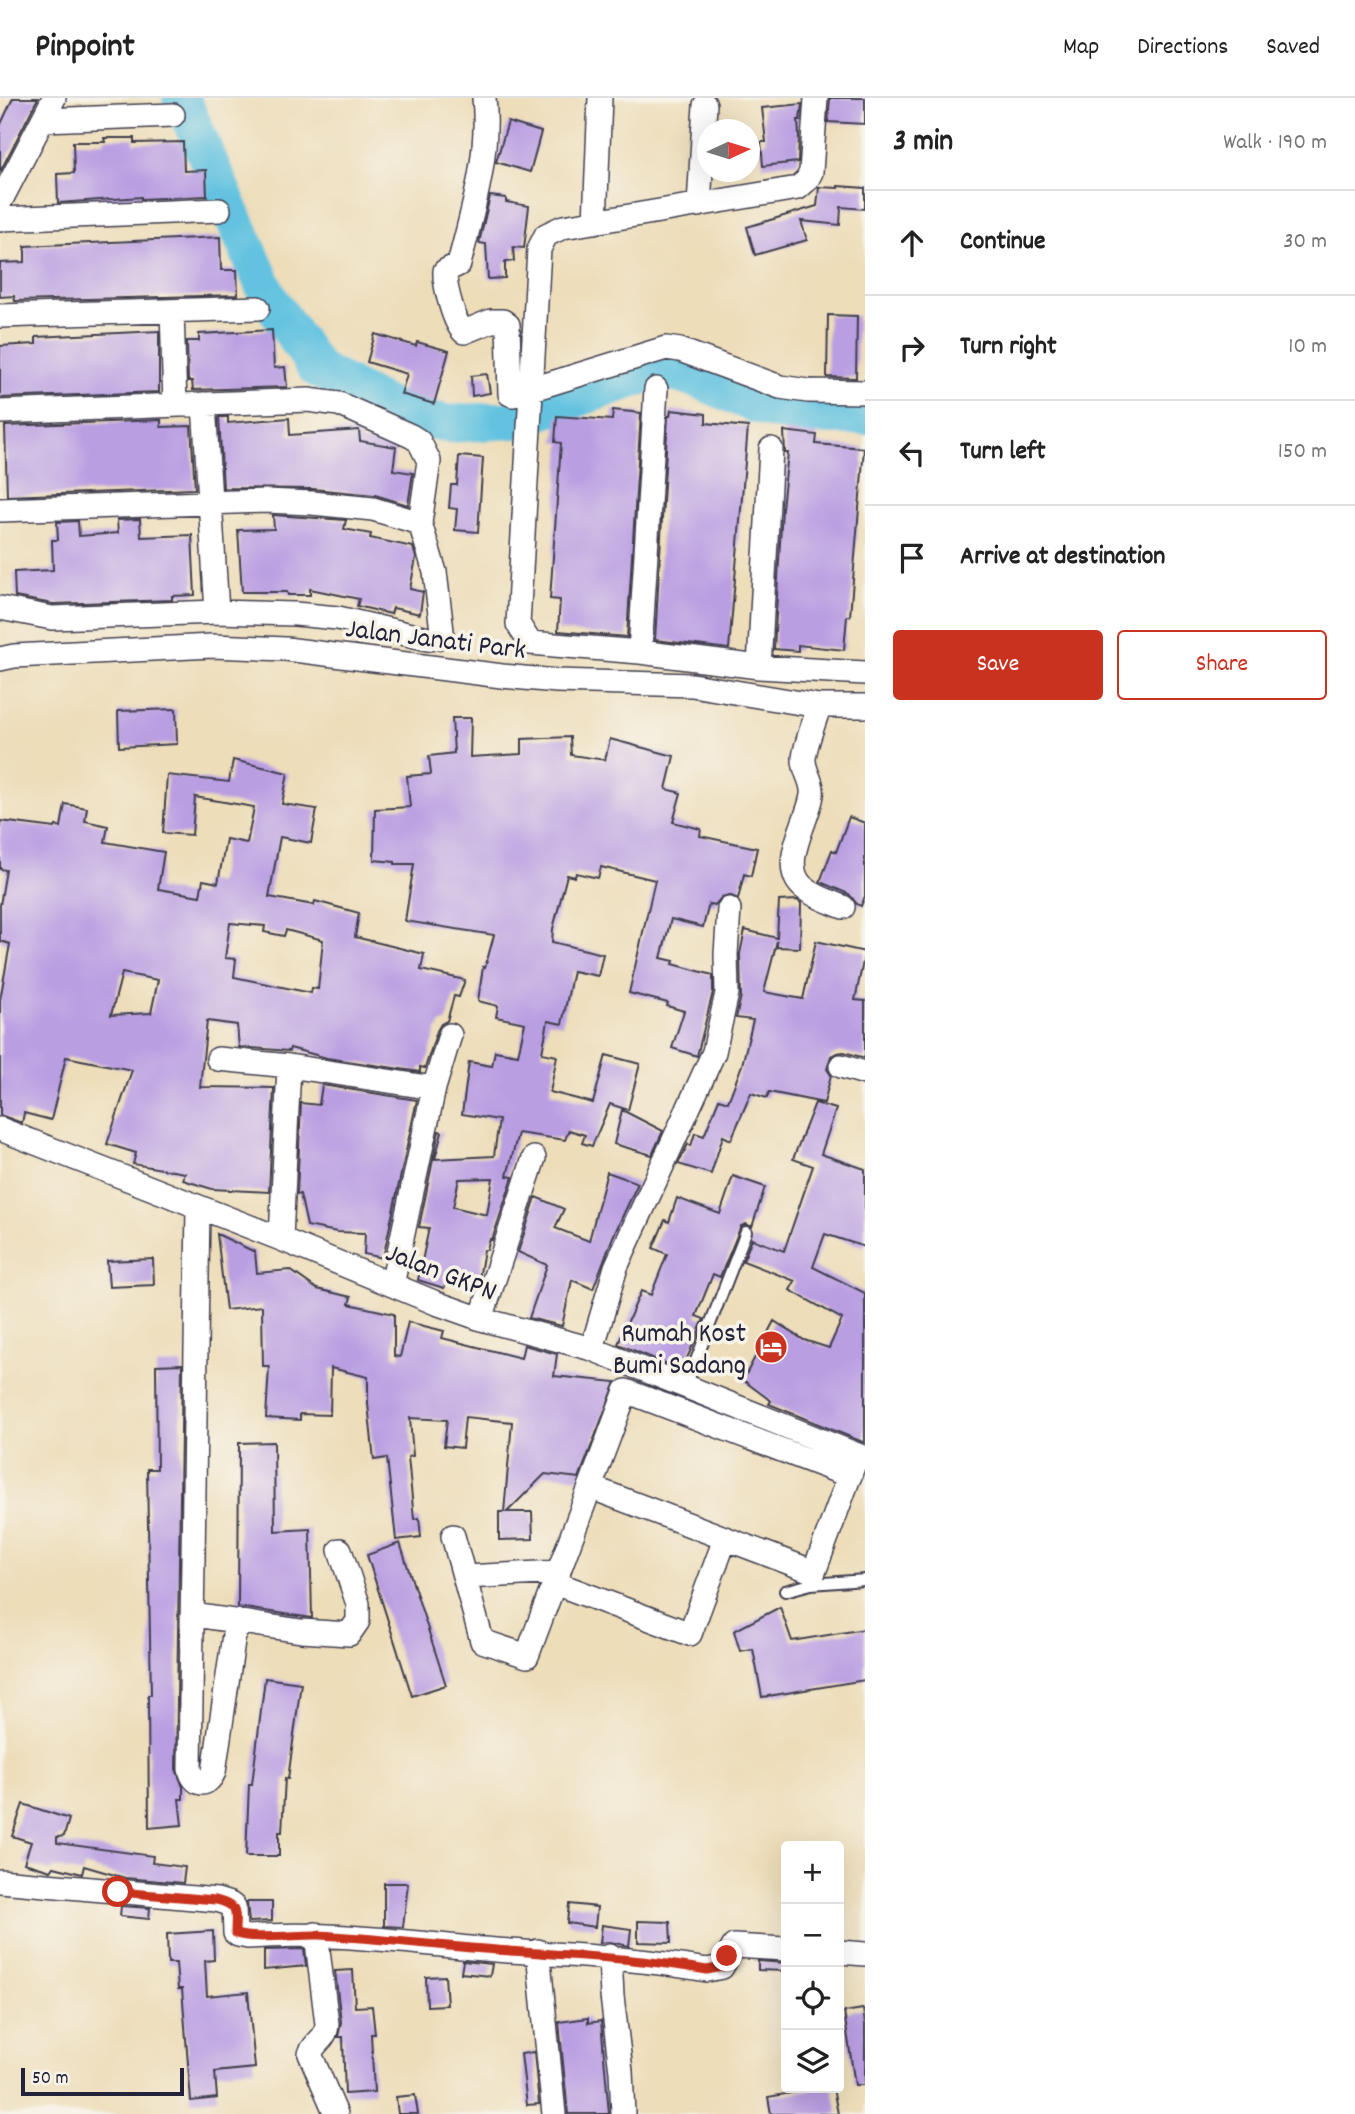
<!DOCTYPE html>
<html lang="en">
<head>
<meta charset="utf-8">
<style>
  body { margin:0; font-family:Dekko,sans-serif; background:#f6f6f6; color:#222 }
  .controls { position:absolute; right:21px; bottom:21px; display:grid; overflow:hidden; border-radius:7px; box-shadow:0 7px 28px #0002 }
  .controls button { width:63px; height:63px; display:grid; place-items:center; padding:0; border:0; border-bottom:2px solid #e0e0e0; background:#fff; color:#222; font:35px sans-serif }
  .compass { position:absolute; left:697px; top:21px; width:63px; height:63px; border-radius:50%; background:#fff; box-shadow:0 7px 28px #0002; rotate:86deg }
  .scale { position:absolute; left:21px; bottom:18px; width:163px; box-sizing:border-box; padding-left:7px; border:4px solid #22223b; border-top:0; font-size:19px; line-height:24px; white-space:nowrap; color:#22223b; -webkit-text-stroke:5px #f7f3e8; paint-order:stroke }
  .stop { position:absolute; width:21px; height:21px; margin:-16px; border:5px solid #c8321e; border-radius:50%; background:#fff }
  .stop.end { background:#c8321e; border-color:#fff; box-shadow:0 2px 7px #0008 }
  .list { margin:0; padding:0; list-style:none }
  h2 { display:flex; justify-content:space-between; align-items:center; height:91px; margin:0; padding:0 28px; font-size:30px }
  h2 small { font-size:23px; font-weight:400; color:#767676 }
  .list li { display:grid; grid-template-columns:46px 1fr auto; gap:21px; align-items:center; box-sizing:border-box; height:105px; padding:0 28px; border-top:2px solid #e0e0e0 }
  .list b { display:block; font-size:26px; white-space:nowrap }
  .list em { font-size:23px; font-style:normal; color:#767676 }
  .actions { display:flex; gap:14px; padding:21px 28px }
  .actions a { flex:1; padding:16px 0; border:2px solid #c8321e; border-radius:7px; text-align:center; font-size:24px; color:#c8321e }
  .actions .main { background:#c8321e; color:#fff }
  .icon { flex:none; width:38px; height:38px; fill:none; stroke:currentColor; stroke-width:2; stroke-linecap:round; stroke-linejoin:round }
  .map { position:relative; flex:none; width:865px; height:2016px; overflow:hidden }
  header { display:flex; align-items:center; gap:42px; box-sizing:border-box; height:98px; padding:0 35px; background:#fff; border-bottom:2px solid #e0e0e0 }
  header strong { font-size:33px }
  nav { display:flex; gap:38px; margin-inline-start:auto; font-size:24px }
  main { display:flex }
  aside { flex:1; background:#fff }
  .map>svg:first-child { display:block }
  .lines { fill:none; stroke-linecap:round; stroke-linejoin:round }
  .river { stroke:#62c2e0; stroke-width:38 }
  .building { fill:#b99ee2; fill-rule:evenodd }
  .lane-casing { stroke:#403e4e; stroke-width:14 }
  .street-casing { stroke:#403e4e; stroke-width:26 }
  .lane { stroke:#fff; stroke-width:10 }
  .street { stroke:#fff; stroke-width:23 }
  .route { stroke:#c8321e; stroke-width:9 }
  .labels { text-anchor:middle; stroke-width:7; stroke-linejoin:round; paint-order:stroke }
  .street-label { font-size:28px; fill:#22223b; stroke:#f7f3e8 }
  .poi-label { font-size:28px; fill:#22223b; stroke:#f7f3e8; text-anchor:end }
</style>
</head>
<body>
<header>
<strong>Pinpoint</strong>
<nav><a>Map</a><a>Directions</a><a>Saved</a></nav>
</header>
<main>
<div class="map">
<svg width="865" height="2016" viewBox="0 0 865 2016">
  <rect width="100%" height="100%" fill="#f7f3e8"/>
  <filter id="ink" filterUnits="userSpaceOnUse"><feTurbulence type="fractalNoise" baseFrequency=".0143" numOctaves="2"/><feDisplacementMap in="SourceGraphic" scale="14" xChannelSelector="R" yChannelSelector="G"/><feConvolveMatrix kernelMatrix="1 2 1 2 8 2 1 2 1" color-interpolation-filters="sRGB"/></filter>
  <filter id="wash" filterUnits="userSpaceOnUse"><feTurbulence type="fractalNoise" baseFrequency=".00686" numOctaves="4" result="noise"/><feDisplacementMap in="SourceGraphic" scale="28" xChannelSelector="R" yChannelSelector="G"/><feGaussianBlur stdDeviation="1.57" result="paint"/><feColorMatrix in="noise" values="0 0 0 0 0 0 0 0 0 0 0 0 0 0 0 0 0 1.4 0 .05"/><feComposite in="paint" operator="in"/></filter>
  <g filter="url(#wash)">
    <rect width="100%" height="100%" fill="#edddb9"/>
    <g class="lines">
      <path class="river" d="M181,0L269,200L317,271L399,314L448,326L515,322L647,276C690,267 728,300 769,311C800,319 833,318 865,318"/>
    </g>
    <g id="blocks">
      <path class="building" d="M13,0H38L0,74V28Z
        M830,0H865V26L828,24Z
        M802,6L800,22H798L799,37L798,64L763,68L761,44H766L762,10Z
        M508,24L541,34L530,74L496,64Z
        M104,40H134V45L183,44L184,73L206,72L207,98L141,101V99L58,105L57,76L74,75L73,44H105Z
        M838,88L865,90V111L841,109L840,127L801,123L807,142L755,157L747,129L817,108L819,89L838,90Z
        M490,98L506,100V104L529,108L524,150L513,149L514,163L505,164V180L488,181L486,146L479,145Z
        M220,139L221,172H237L238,197L15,203L14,198L0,199V165L25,164V148Z
        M828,217L857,218L856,280L827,279Z
        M272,232L274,270L285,269L287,289L193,292L192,283H188L187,243H199V236Z
        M159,233V294L0,300V248L36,246V239Z
        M375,236L416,248L417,244L449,253L434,306L401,296L407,276L367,264Z
        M487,276L490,295L472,298L471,278Z
        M613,312L641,315L627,539L558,533L560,502L550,501L561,345L555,344L557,318L612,322Z
        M671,312L706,316V325L748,329L729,551L655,542L668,318H670Z
        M219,319H228V325L289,320L290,337L359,332L360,343L396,349L393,372L413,375L408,407L375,397L313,391L223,390Z
        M161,322V329L191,328L195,391L7,398L5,328Z
        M784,333L817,337L816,346L864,350L850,518H847L844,552L798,547V553L774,551L782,410L788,355H785Z
        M459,358L483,360L478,434L455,432L457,411L449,410L451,387H457Z
        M273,417L346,422L344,431L371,436L370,440L413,449L416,460L410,491L423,494L420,516L393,510L391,516L357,508L359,501L310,491V497H288L287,494H242L238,432L274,431Z
        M140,421L141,439L192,437L195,497L172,498V502L53,506L15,499L14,474L53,472L52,442H58L57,424L78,423L79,438L118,435L117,422Z
        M176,611L177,646L119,649L118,613Z
        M452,620H471L470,659L522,656V641L570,639L571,657L605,662L610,641L674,658L666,691L681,695L673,724L701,731L700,738L757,750L751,778L744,776L738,801L729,797L722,799L715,807L709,806L703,829L671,821L661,860L674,863L673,866L713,877V894L697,958L672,950L684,913L667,908L668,905L629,895L655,782L601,769L598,780L576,775L575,779L567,777L553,831L552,844L603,856L598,878L573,873L562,926L548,923L542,955L557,958L550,994L593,1005L606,957L640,966L628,1012L610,1006L592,1048L582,1045L585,1037L569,1032L565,1042L518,1035L507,1078L513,1079L492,1142L490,1141L487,1152H484L479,1181L451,1175L444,1190L418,1182L429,1130L419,1129L439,1033L442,1034L435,1061L494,1058L499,1022L462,1016L469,964L492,968L495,953L518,957L525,925L496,919L498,908L478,903L483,869L485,870L494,837L405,823L414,766H395V764L374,762L375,711L410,709L407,678L431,676L429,658L454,655ZM493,1080L487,1117L453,1109L459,1081Z
        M233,662L288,675L282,706L317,711L311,745L280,739L269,799L314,807L315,803L359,815L355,839L424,856L421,872L465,882L459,899L454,898L447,923L441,926L437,933L425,970L420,969V974L327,960L290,950L289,953L239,949L237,927L207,923L200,989L274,990L269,1094L212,1091L183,1082L185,1075L133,1066L136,1055L107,1046L132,972L66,959L51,1022L24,1015L22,1025L0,1017V902L10,846L0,843V807L6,772L0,771V723L55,730L56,728L61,729L65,706L87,710L85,723L108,728L105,744L164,754L158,791L200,798L203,782L218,785L226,741L247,745L254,709L195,699L192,737L163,735L167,677L229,684ZM230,825L265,828L264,834L284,838L286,832L323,842L318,891L312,890L311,895L234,879L236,861L225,860ZM122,875L158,882L151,915L111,917Z
        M849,719L865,725V798L861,808L857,806L849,796L820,784L832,752L836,754Z
        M797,802L801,805L800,850L777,849V843L764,894L803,901L816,843L865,854L855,902L865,903V960L844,954L837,955L831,958L827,971L831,977L824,1005L769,994L767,1000L751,995L731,1042L723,1038L711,1076L678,1066L688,1046L691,1048L695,1035L704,1038L719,1001L728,1004L742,967L753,922L736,920L741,898L740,856L745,832L777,840L779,803Z
        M322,987L417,1002L383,1160L364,1156L365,1135L337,1134L307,1128L300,1096H297L301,1005L319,1007Z
        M815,1005L836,1011L821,1056L865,1071V1149L825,1136L813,1169L865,1195V1345L769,1306L771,1303L743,1282L774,1223L804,1242L829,1250L842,1221L790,1192L795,1183L743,1163L752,1141L784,1153L813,1068L793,1061Z
        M622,1012L663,1033L652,1057L614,1046Z
        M607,1074L638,1085L613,1139L593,1191L572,1182L562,1228L529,1220L547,1167L518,1154L536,1099L564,1111L555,1130L589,1143Z
        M733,1078L765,1089L752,1129L746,1126L741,1128L720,1179L713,1176L696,1218L704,1221L682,1272L618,1246L641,1193L651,1197L667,1156L653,1150L665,1122L669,1124L677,1100L720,1116Z
        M217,1136L255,1154L257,1175L290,1172L317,1191L351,1199L349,1206L394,1216V1258L400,1259L408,1224L444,1233L442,1240L521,1260L524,1247L557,1256L554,1278L616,1284L579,1380L545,1376L507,1414H532L533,1441L499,1442V1414H504L512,1324L465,1319L462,1350L444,1348L447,1322L410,1320L413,1358L408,1359L414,1421L419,1420L421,1439L396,1442L387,1360L374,1362L368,1306V1279L331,1270L330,1317L300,1316V1322L266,1320L269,1268H263L262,1208L226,1212Z
        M153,1161L154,1187L109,1189L107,1163Z
        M182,1266L176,1671L183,1689V1701H179L182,1727L149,1730L148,1597H151L147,1371H157L156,1267Z
        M274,1344L275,1433L310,1431L312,1520L238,1509L239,1345Z
        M400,1445L446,1587L412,1598L367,1457Z
        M780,1509L792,1543L865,1531V1582L762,1599L753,1551L740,1553L734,1533Z
        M265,1580L301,1585L288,1681L285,1680L282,1734H279V1758H246L249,1686H252Z
        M23,1706L69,1721L64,1738L57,1739V1745L153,1758L152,1765L185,1769L183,1785L125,1780L84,1768L82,1776L54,1769L51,1773L24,1765L31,1744L12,1738Z
        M384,1785H408L403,1829L384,1828Z
        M247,1804H272V1823L249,1824Z
        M569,1806L597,1809L595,1829L567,1825Z
        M121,1808L150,1810L149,1821L120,1818Z
        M638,1823L670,1824L671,1845L638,1844Z
        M602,1827L631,1831L629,1848L610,1844L600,1845Z
        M213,1833L214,1862L205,1863L207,1898L248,1894L255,1970L215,1974L217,2000L191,2003L182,1891H178L176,1865H168L167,1836Z
        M304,1851L306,1868L264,1872V1852Z
        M463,1863L492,1866L490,1878L461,1875Z
        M758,1863L786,1865V1873L758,1872Z
        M353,1872L355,1909L372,1908L375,1936H371L374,1994L345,1996L343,1939H338L341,1924L335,1873Z
        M445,1878L447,1907L427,1908L426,1879Z
        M863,1911L865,1927V1987H855L844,1914Z
        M588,1920V1925L601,1923L609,2016H568L559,1924Z
        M534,1954L539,2006L527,2007L521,1956Z
        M820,1990H833L838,2016H771L768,1999Z
        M415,1997L418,2016H398L396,1999Z"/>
    </g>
  </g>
  <g filter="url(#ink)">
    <use href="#blocks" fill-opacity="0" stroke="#403e4e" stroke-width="2"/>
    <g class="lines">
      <defs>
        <path id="lane" d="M686,1288L746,1134
          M785,1493L811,1486L865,1482"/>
        <path id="street" d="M484,0C490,55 473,112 459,166L445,173C444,186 454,226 464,234L491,223H503L508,227L510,296L513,297L666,250L680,252L780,289L808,293L865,294
          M816,0L811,74L807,82L798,90L563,129L546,137L539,151L518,526L530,545L640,554L759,569L865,575
          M44,22L173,17
          M0,104L54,0
          M699,107L705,7
          M0,121L219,112
          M595,124L600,0
          M172,213L175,307
          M0,218L258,210
          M204,306L217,514
          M0,314L308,302L339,306L411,338L419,343L429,363L420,425L435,474L442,533L436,540L428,541L338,520L295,516L217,514L52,520L0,510
          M0,412L266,403L312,405L373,411L420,425
          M640,554L656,291
          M0,561L14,558L212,548L286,551L502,578L557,583L692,587L819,608H865
          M759,569L771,351
          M819,608C815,624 806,643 804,660C803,673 814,684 812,697C809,722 777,768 804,790C815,799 831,804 843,809
          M218,961L289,968L434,990
          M841,968L865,975
          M0,1031L281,1141L436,1205L481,1221L592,1251L865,1360
          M198,1109L190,1671C194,1688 207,1690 214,1674L236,1523
          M281,1141L289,968
          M392,1187L434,990L450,937
          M481,1221L534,1060
          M592,1251L616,1169L714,954L727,895L726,856L729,811
          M590,1389L814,1474L855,1363
          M453,1438L482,1543L527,1558L626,1293L850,1378
          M465,1479L559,1474
          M555,1485L690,1536L725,1441
          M194,1517L301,1533L349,1536L358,1523V1506L340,1452
          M0,1783L217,1802L230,1806L234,1809L235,1835L238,1837L248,1839C327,1833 404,1844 483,1851C558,1857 632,1859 707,1872L722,1869L734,1848L786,1851
          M316,1836L327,1926C326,1943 314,1943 310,1956L336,2016
          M538,1853L554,2016
          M839,1854L865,1856
          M610,1858L612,1898L621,1973L623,2016"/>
      </defs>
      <use href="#lane" class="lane-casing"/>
      <use href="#street" class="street-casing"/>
      <use href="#lane" class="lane"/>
      <use href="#street" class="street"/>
    </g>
  </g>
  <g class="lines" filter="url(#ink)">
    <path class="route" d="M118,1794L216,1802C240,1808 235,1814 235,1835C247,1843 301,1836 319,1837C374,1840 429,1847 484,1851C559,1857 632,1859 707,1872L722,1869L727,1858"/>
  </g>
  <defs>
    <symbol id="hotel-disc" viewBox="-11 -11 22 22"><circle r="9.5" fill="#c8321e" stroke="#f7f3e8"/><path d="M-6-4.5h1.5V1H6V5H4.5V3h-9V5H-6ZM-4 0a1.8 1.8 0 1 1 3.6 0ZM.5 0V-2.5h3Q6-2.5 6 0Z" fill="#fff"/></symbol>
  </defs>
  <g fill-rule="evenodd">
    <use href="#hotel-disc" x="752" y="1230" width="38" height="38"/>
  </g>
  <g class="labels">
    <g class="street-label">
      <text transform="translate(436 539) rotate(7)" y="10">Jalan Janati Park</text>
      <text transform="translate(442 1172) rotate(21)" y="10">Jalan GKPN</text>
    </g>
    <g class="poi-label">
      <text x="746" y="1243">Rumah Kost<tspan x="746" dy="32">Bumi Sadang</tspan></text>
    </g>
  </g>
</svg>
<div class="controls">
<button>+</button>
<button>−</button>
<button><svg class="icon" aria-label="locate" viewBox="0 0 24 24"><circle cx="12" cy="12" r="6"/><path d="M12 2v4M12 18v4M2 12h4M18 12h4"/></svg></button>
<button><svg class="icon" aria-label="layers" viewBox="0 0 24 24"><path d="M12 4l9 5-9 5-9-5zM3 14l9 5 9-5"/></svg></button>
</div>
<svg class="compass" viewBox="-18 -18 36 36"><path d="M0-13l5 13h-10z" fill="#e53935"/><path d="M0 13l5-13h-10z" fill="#767676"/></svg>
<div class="scale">50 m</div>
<div class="stop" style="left:118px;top:1794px"></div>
<div class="stop end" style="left:727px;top:1858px"></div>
</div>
<aside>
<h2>3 min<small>Walk · 190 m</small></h2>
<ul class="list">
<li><svg class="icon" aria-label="ahead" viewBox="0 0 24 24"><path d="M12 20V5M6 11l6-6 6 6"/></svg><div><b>Continue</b></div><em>30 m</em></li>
<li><svg class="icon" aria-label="right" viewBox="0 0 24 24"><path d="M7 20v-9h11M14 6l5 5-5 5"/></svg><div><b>Turn right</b></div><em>10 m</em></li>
<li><svg class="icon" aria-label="left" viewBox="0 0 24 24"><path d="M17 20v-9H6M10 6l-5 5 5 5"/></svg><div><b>Turn left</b></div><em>150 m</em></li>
<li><svg class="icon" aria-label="arrive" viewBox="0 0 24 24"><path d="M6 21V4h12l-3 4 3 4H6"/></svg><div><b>Arrive at destination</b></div></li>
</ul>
<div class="actions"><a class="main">Save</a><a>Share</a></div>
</aside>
</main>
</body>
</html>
